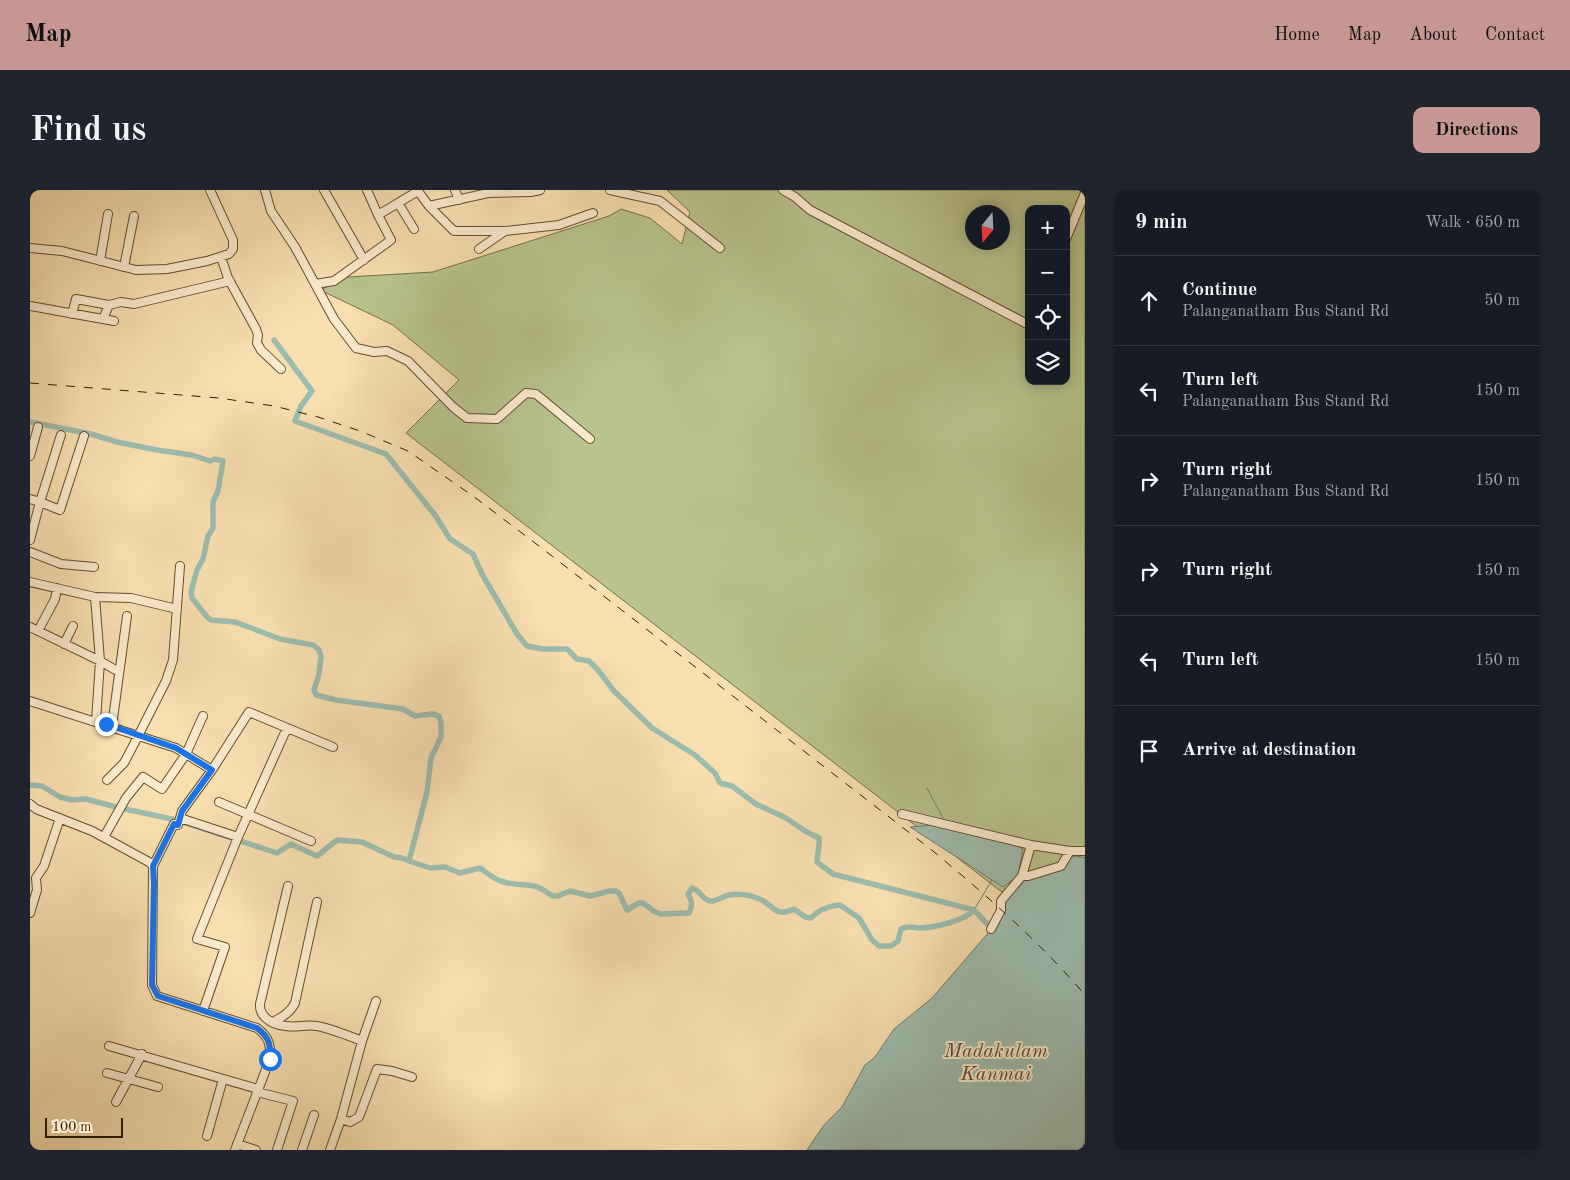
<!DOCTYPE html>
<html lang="en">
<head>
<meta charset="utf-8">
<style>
  body { margin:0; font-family:"Old Standard TT",serif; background:#20242c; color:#f1f3f6 }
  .controls { position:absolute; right:15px; top:15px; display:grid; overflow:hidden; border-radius:10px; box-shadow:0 2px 12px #0003 }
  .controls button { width:45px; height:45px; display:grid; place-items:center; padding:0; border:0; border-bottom:1px solid #363941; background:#171b24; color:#f1f3f6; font:25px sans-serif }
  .compass { position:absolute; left:935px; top:15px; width:45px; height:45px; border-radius:50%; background:#171b24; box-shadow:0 2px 12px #0003; rotate:198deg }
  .scale { position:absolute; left:15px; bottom:12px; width:78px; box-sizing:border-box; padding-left:5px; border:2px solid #331c00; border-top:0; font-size:14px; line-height:18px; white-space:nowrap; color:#331c00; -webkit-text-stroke:4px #faeacc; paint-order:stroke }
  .stop { position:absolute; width:15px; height:15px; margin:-11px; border:4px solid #1a73e8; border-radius:50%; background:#fff }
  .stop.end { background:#1a73e8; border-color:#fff; box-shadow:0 1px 5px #0008 }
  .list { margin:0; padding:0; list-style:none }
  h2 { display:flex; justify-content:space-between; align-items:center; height:65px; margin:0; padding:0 20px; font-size:21px }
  h2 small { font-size:16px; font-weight:400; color:#9ea1a6 }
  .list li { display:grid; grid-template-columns:32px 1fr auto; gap:15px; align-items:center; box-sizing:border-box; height:90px; padding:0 20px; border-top:1px solid #363941 }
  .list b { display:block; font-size:19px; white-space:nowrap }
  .list p { margin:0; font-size:16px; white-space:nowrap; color:#9ea1a6 }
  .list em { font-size:16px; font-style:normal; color:#9ea1a6 }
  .icon { flex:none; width:28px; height:28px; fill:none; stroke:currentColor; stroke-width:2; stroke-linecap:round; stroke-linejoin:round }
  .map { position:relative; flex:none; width:1055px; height:960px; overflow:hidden; border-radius:10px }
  header { display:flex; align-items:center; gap:30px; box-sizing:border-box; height:70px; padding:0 25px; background:#c59692; color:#111 }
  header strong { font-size:24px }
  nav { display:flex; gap:28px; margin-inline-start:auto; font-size:18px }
  .intro { display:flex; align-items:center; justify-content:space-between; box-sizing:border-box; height:120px; padding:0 30px }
  h1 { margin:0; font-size:35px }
  .button { padding:12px 22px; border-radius:10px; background:#c59692; color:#111; font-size:18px; font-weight:700 }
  main { display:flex; gap:30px; padding:0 30px }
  aside { flex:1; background:#171b24; border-radius:10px; box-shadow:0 2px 12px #0003 }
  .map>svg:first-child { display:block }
  .green { fill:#b8c38f; stroke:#767048; fill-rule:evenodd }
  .water { fill:#9dbcaf; stroke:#737c69 }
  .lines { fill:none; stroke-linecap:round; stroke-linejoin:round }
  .stream { stroke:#737c69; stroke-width:1 }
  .canal { stroke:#9dbcaf; stroke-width:5.5 }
  .minor-casing { stroke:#644d2c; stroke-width:10 }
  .minor { stroke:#faeacc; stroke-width:8 }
  .rail { stroke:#331c00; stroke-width:1; stroke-dasharray:9 9; stroke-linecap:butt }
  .route { stroke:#1a73e8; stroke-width:6 }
  .labels { text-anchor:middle; stroke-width:4; stroke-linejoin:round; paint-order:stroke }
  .water-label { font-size:20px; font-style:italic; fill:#534c35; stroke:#faeacc }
</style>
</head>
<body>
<header>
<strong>Map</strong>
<nav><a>Home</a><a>Map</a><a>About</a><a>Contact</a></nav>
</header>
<div class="intro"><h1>Find us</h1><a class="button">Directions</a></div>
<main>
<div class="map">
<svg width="1055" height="960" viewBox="0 0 1055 960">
  <rect width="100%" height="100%" fill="#f8dfb0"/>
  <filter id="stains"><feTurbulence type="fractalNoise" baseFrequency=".004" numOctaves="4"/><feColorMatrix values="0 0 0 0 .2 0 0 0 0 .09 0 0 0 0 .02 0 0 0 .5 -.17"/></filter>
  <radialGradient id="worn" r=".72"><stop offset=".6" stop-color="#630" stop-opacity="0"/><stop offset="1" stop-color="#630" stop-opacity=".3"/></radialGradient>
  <path class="green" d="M637,0H1052L1047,12L1055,14V668L1045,666L977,706L376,243L429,190L363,135L290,100L318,87L403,82L579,26L591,19L620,28L652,54L660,22ZM999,19H1036V191H999ZM942,22H972V52H942Z"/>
  <path class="water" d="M916,634L977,650L993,659L988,686L973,697L880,637Z
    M1045,666L1055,668V948L1052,960H777L794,935L812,917L835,875L845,867L864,839L902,808L965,735L977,706L996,689Z"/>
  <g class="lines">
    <path class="stream" d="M897,598L914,630
      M944,720L962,690"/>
    <path class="canal" d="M244,150L282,201L271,216L265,231L356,264L405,325L420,349L443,364L452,384L487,444L497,456L513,459H537L547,469L559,471L568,480L584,501L622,538L665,565L685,583L690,593L702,596L726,614L756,628L775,641L789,648C790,657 787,664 787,672L803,684L944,720
      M0,232L61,244L87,252L127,260L162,265L180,271L185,269L193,271L188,301L183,312V338L178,346L173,369L167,380L161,402L162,408L177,427L181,430L205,432L250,449L283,455L289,460L291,466L289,484L284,500L286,505L306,510L373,519L385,526L402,524L409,526L411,533V547L401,568L397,602L379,671L400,678L415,677L430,683L450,678C457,683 466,691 474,692C496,698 503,690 522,706H528L540,701L560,706L580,701H586L589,703L597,720L609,713H613L625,722L631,724L659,723C663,715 662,712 658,704L662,698C670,699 672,711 681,711C687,711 693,706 699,705C707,703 719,705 727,708C743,713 744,729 764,719L775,727L781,728C789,719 799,716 810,715L829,728L842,750L849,756H861L868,751L871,739C878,735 883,738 891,738C905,737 935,731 944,720L963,740
      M0,595L12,596L30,607L42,610L56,609L86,617L146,630L247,663L261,654L287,666L307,650L332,652L364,667L372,668L379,671"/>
    <defs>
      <path id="minor" d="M235,0L241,21L265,57L304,129L326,158L344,162L357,161L378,171L423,217L437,228L467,229L496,203L506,204L560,249
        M294,0L334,70
        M337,0L348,25
        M425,0L429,10
        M580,0L630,11L690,58
        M753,0L765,7L780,20L999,135
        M368,13L384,39
        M399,16L424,41H475L529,35L563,23
        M1036,49L1055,3
        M0,58L32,61L106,80L137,79L177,71L199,64L203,59V50L180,0
        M449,59L475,41
        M191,67L198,88L226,139L228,145L227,153L231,160L251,179
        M70,71L78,24
        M94,77L104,26
        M285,94L304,91L361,50L348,25L388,1L399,16L458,3L501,2L510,0
        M0,116L84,131
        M42,124L46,109L79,115
        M73,129L79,115L91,112L104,114L200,91
        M31,245L10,312L30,320L54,246
        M0,266L8,237
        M0,309L10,312L0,350
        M0,362L31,374L64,377
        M0,392L65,407L70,471L89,482
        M65,407L101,408L147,419
        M0,437L70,471L66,531
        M8,441L25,409L27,398
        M34,454L43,436
        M0,511L146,558L182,580L152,621L148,635L144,634L123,676
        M82,536L97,426
        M182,580L219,522L303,557
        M77,590L94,573L104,554L136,491L143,470L150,376
        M189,612L281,651
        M0,614L6,619L62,641L119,672L123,676L122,795L127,806L227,838C239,847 241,855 240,869L205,960
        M872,624L1001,655L1040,661H1055
        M150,628L208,647L257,538
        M74,647L96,608L113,587L132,599L156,564L173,526
        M992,686H998L1031,676L1040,661
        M258,696L230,814C229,828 244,835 256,836C267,838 276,834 287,836C302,839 317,845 332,851
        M0,723L7,700L6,688L14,676L30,628
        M961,739L971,720V711L992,686L1001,655
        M173,821L195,757L167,749L208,647
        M243,832C252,827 260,823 265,813L287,712
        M79,856L228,899
        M77,883L128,897
        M227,902L263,911L247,960
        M86,912L112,864
        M311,929L320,932L329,927L347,879L362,881L382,887
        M177,946L193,889
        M207,954L226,960
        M272,960L284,925
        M300,960L311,929L332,851L346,811"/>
    </defs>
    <use href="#minor" class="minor-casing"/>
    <use href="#minor" class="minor"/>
    <path class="rail" d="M0,193L189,208L244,216L288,227L330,241L378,261L443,306L509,356L903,661C957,706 1010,752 1055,805"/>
  </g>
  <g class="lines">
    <path class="route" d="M76,534L146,558L182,580L152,621L148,635L144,634L123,676L124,694L122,795L128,806L227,838C239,847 241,855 240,869"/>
  </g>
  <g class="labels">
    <g class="water-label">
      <text x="966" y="867">Madakulam<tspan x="966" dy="23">Kanmai</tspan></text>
    </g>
  </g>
  <rect width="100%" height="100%" filter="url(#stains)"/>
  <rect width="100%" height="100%" fill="url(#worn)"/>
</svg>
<div class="controls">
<button>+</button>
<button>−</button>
<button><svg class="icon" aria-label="locate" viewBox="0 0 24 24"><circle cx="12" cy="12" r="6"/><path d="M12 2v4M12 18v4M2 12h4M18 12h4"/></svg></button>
<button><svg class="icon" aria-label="layers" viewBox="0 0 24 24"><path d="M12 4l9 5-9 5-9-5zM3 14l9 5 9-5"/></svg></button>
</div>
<svg class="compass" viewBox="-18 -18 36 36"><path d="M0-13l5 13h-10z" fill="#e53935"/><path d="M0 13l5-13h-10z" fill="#9ea1a6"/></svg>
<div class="scale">100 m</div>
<div class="stop" style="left:240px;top:869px"></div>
<div class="stop end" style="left:76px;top:534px"></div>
</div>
<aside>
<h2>9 min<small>Walk · 650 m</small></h2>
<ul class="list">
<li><svg class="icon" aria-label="ahead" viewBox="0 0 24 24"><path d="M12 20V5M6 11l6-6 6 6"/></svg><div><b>Continue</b><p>Palanganatham Bus Stand Rd</p></div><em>50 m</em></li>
<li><svg class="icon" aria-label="left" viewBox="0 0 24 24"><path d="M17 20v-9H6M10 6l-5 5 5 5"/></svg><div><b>Turn left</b><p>Palanganatham Bus Stand Rd</p></div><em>150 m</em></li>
<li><svg class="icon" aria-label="right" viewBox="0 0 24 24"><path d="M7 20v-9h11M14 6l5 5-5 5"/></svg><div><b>Turn right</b><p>Palanganatham Bus Stand Rd</p></div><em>150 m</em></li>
<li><svg class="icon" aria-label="right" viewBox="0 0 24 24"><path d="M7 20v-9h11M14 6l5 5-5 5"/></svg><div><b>Turn right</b></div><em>150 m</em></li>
<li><svg class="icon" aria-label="left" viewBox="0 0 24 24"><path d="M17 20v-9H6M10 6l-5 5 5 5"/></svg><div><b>Turn left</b></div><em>150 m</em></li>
<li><svg class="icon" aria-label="arrive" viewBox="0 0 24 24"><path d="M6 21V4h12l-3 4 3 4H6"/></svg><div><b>Arrive at destination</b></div></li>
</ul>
</aside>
</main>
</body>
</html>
